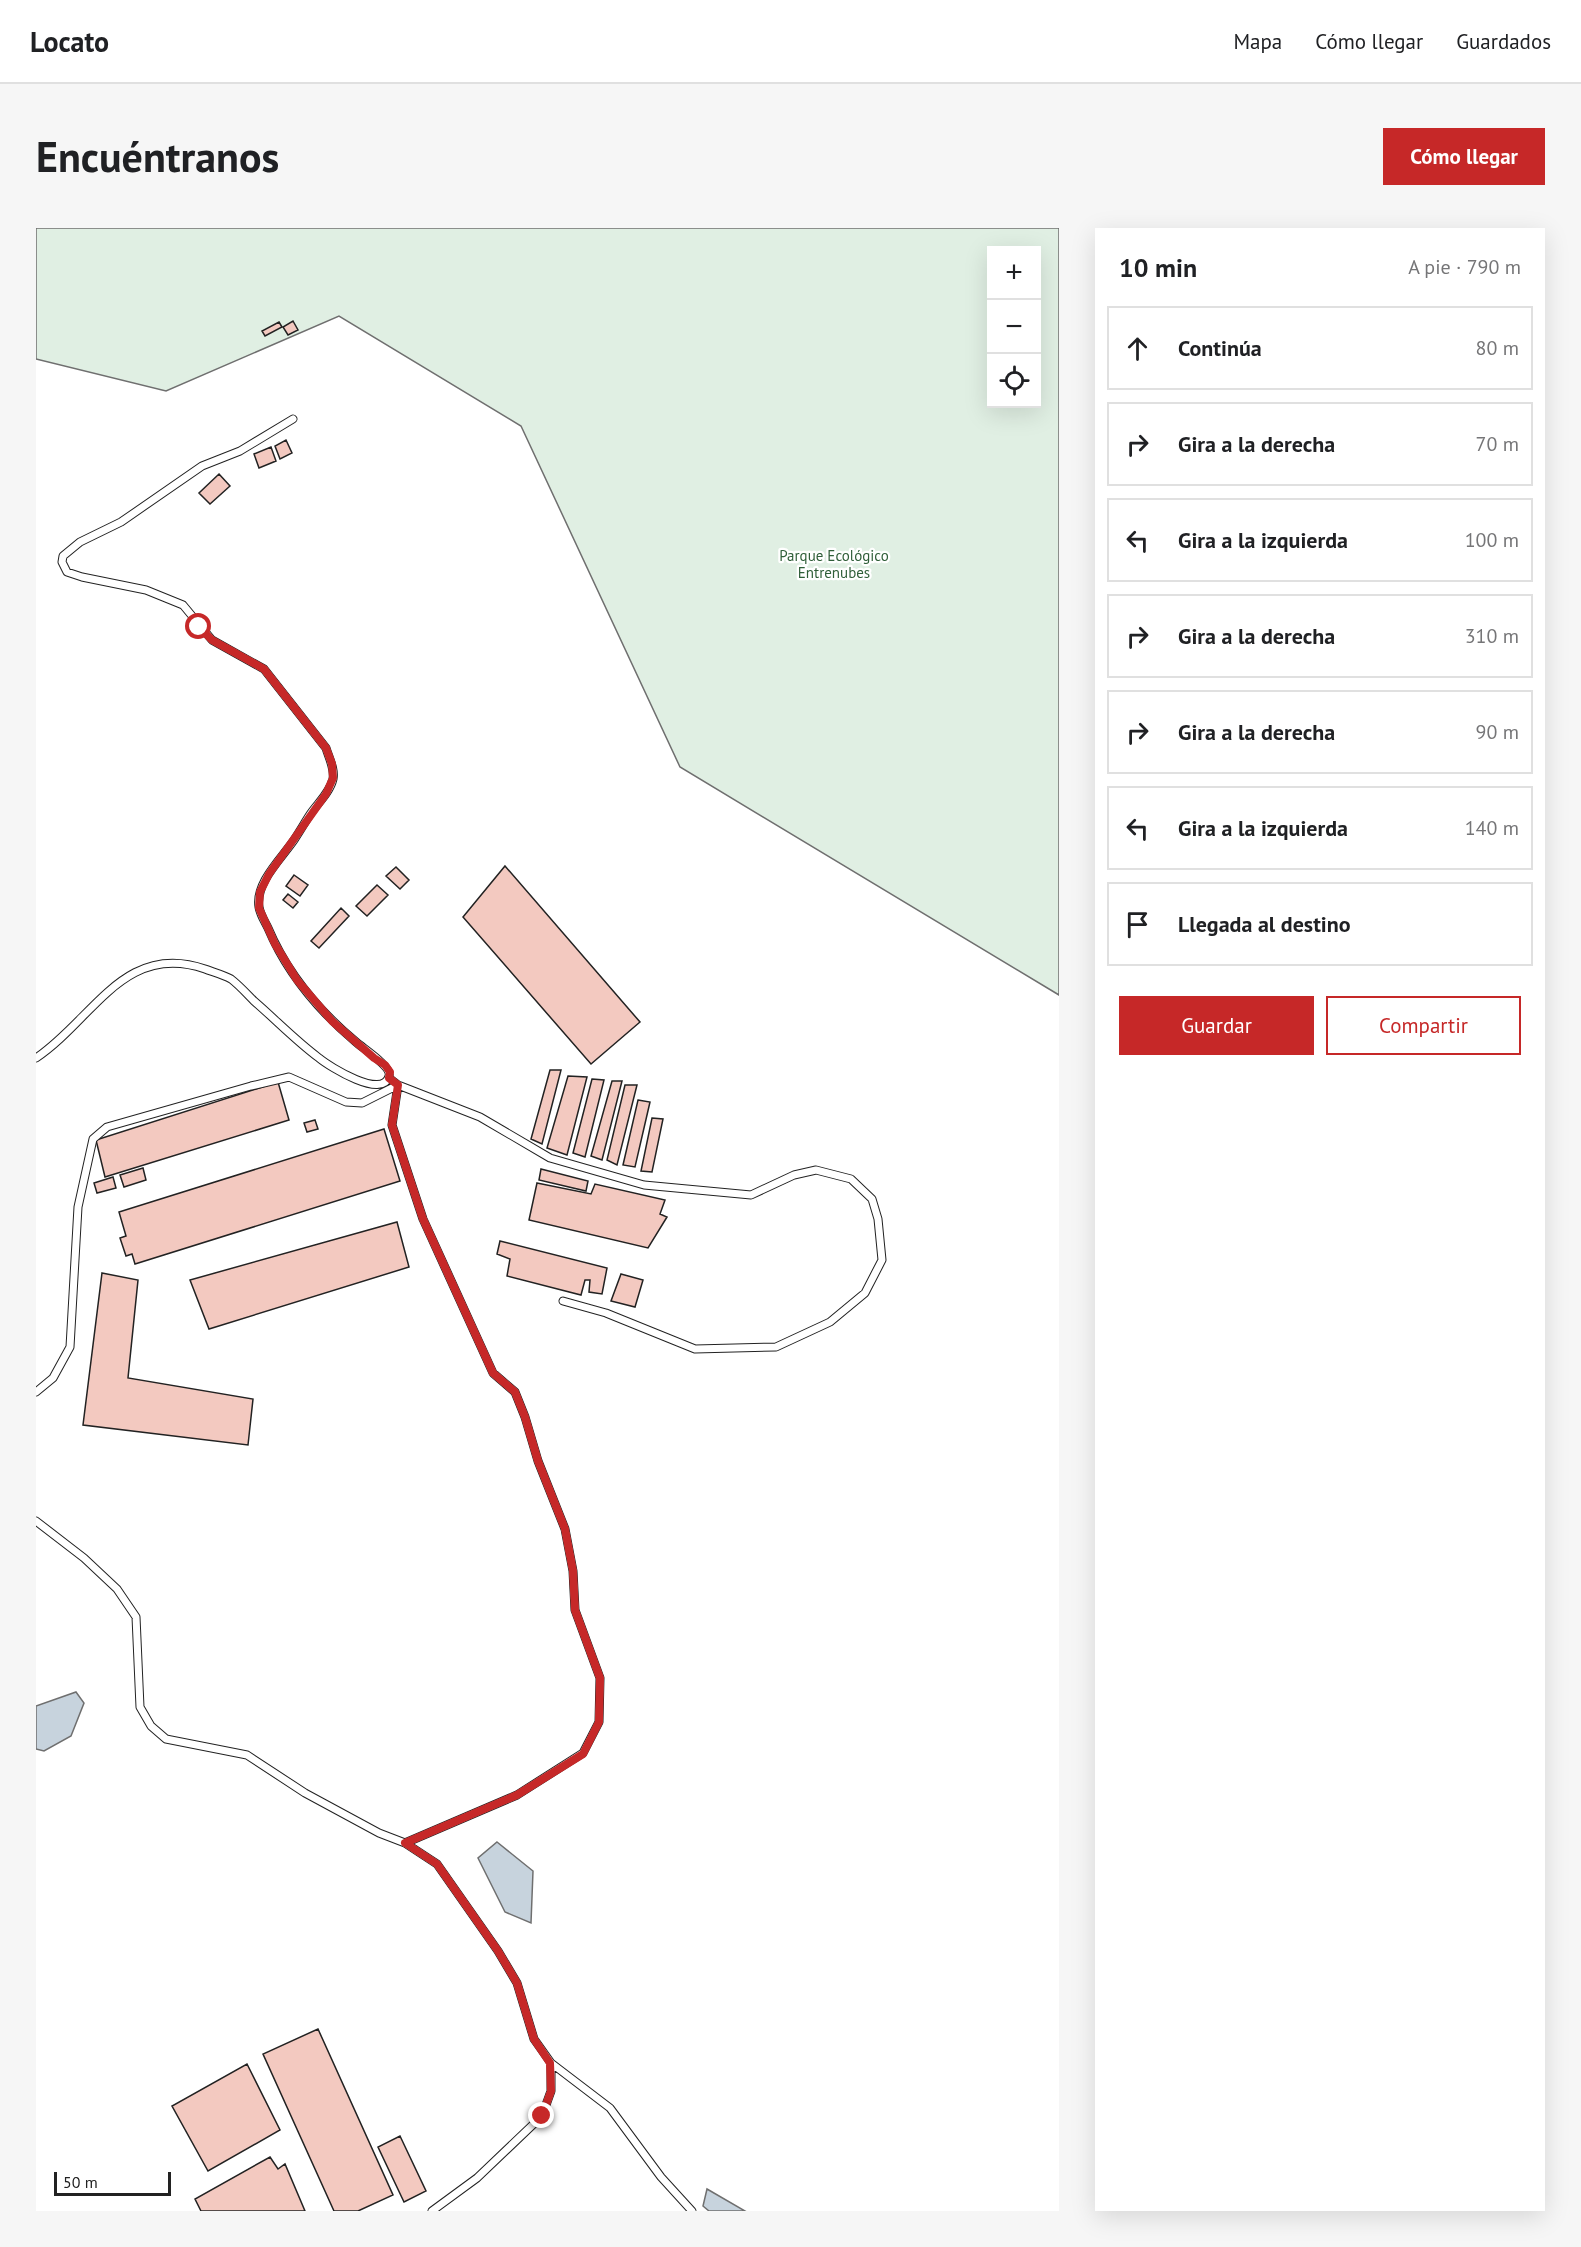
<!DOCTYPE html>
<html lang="es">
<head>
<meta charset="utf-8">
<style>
  body { margin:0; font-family:"PT Sans",sans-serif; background:#f6f6f6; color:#202124 }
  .controls { position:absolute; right:18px; top:18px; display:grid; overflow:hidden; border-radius:0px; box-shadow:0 6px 24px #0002 }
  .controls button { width:54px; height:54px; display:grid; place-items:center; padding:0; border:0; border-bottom:2px solid #e0e0e0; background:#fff; color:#202124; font:30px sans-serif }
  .scale { position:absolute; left:18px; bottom:15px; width:117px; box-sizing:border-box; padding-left:6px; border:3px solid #222; border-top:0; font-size:16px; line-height:21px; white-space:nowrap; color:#222; -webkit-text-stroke:4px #fff; paint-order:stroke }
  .stop { position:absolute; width:18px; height:18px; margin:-14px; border:4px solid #c62828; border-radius:50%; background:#fff }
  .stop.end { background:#c62828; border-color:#fff; box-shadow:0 2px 6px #0008 }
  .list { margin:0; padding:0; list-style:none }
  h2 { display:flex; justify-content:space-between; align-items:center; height:78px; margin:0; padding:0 24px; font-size:26px }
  h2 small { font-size:20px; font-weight:400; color:#757577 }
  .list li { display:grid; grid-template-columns:39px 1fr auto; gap:18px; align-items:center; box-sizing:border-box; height:84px; margin:0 12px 12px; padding:0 12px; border:2px solid #e0e0e0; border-radius:0px }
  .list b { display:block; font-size:22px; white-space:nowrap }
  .list em { font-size:20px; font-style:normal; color:#757577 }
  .actions { display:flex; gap:12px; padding:18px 24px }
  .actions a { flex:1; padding:14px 0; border:2px solid #c62828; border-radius:0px; text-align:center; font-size:21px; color:#c62828 }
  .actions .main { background:#c62828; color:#fff }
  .icon { flex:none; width:33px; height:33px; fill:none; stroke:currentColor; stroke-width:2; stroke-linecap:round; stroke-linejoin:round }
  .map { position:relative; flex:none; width:1023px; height:1983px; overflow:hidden; border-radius:0px }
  header { display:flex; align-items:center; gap:36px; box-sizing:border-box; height:84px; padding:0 30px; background:#fff; border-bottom:2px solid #e0e0e0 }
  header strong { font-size:28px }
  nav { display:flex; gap:33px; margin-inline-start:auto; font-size:21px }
  .intro { display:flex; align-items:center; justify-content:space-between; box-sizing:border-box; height:144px; padding:0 36px }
  h1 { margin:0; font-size:42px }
  .button { padding:15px 27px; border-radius:0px; background:#c62828; color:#fff; font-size:21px; font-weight:700 }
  main { display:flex; gap:36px; padding:0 36px }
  aside { flex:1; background:#fff; border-radius:0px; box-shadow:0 6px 24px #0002 }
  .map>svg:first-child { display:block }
  .green { fill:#e0efe3; stroke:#6f6f6f; stroke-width:1.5; fill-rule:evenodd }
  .water { fill:#c7d3dd; stroke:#6f6f6f; stroke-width:1.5 }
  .building { fill:#f3c9c0; stroke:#222; stroke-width:1.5 }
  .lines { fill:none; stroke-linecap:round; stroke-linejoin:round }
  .lane-casing { stroke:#222; stroke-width:9 }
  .lane { stroke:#fff; stroke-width:7 }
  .route { stroke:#c62828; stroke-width:8 }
  .labels { text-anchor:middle; stroke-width:4.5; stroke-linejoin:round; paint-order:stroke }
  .park-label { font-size:15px; fill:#2f5e38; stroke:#fff }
</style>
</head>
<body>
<header>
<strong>Locato</strong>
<nav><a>Mapa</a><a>Cómo llegar</a><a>Guardados</a></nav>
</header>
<div class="intro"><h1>Encuéntranos</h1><a class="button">Cómo llegar</a></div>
<main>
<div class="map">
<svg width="1023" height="1983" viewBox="0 0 1023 1983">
  <rect width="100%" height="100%" fill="#fff"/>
  <path class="green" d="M0,0H1023V767L644,539L485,198L303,88L130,163L0,131ZM956,22H1000V176H956Z"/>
  <path class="water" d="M40,1464L48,1475L35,1508L8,1523L0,1521V1478Z
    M461,1614L497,1643L495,1695L469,1684L442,1630Z
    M671,1961L709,1983H673L667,1978Z"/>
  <path class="building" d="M257,93L262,102L252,107L247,99Z
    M243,94L246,99L229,108L226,103Z
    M250,212L256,225L244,231L239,218Z
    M235,219L240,233L223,240L218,226Z
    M183,246L194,258L174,276L163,265Z
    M469,638L604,794L555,836L427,689Z
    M360,639L373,652L364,661L350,648Z
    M258,647L272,657L264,668L250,658Z
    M341,657L352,667L331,688L320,678Z
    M252,666L262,674L257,680L247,672Z
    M305,680L313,688L283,720L275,713Z
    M514,842H525L506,916L495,911Z
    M532,848L551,849L531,927L511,920Z
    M556,851L568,852L549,929L537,925Z
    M576,853H586L566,932L555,928Z
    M242,854L253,892L69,949L60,912Z
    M589,857H601L581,937L571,932Z
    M602,872L614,874L599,939L587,937Z
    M616,890L627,891L616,944L605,943Z
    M279,892L282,901L271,904L268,895Z
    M348,901L364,953L99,1036L96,1026L90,1028L84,1010L90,1008L83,984Z
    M107,940L110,952L88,959L84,947Z
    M505,941L552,953L550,963L503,952Z
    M77,949L80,960L61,965L58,955Z
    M501,955L555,966L559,956L629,972L624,986L631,989L612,1020L493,992Z
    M361,994L373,1039L173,1101L154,1052Z
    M464,1013L571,1040L566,1066L553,1064L554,1052H549L545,1067L471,1048L474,1031L461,1026Z
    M66,1045L102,1052L92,1150L217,1171L212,1217L47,1197Z
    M585,1046L607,1052L599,1079L575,1073Z
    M282,1801L357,1967L322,1983H298L227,1826Z
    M211,1836L244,1902L172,1943L136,1878Z
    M364,1908L390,1963L368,1974L342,1919Z
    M234,1929L242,1941L249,1936L269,1983H165L159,1971Z"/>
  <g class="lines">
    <defs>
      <path id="lane" d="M0,830C57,792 88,713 169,741C177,744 188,747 195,751C203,757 211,766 218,773C240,792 260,813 283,830C294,839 347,872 353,848C356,839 328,821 320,814C283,783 251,745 232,700C229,694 224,686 223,679C219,655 245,631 258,612C264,603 269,594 275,585C282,575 294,564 297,551C299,541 293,530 290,520L228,441L176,412L147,377L110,362L46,349L31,344L26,334L27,328L44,314L85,294L166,238L204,223L257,191
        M353,850L362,857L444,889L514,930L608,957L715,967L758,947L780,942L815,951L836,971L842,991L846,1032L829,1065L794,1094L740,1119L659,1121L570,1085L527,1073
        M362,857L356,897L387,991L457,1145L479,1164L489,1189L502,1233L529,1301L537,1343L539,1382L564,1450L563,1494L547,1525L481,1567L369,1615
        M0,1164L17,1150L34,1119L42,979L57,911L71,899L215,858L253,849L310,874L326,875L362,857
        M0,1293L48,1330L81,1361L100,1389L104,1479L115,1498L130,1511L211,1527L269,1565L343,1605L369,1615L401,1636L462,1723L481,1755L498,1811L515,1835L574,1880L625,1949L656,1983
        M396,1983L441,1950L506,1888L515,1863V1835"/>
    </defs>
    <use href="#lane" class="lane-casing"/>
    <use href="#lane" class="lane"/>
  </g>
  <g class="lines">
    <path class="route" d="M163,399L176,412L228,441L290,520L296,536L297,550L290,566L233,646L224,664L223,680L239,716L261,752L296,793L338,830L349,837L354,844L353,850L362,857L356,897L387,991L457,1145L479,1164L489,1189L502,1233L529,1301L537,1343L539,1382L564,1450L563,1494L547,1526L481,1567L369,1615L401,1636L462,1723L481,1755L498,1811L514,1835L515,1863L506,1888"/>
  </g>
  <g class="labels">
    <g class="park-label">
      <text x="798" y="333">Parque Ecológico<tspan x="798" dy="17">Entrenubes</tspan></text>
    </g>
  </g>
</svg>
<div class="controls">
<button>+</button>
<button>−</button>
<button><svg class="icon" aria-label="locate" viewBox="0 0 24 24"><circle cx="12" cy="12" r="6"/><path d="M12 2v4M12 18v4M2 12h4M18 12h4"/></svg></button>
</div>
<div class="scale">50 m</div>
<div class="stop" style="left:163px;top:399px"></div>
<div class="stop end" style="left:506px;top:1888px"></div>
</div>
<aside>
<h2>10 min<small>A pie · 790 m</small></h2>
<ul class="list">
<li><svg class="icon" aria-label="ahead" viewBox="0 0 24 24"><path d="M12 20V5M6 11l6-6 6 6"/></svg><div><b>Continúa</b></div><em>80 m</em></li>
<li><svg class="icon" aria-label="right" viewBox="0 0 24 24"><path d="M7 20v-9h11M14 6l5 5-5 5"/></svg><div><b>Gira a la derecha</b></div><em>70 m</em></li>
<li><svg class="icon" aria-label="left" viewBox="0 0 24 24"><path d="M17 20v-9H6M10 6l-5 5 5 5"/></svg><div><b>Gira a la izquierda</b></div><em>100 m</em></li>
<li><svg class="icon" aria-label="right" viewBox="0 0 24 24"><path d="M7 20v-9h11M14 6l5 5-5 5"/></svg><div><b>Gira a la derecha</b></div><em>310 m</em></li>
<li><svg class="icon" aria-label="right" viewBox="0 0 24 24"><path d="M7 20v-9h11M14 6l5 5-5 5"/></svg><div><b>Gira a la derecha</b></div><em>90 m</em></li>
<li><svg class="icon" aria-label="left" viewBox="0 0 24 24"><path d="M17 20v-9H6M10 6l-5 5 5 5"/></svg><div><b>Gira a la izquierda</b></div><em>140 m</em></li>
<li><svg class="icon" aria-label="arrive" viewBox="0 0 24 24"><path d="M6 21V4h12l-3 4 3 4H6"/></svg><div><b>Llegada al destino</b></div></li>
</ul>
<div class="actions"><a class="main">Guardar</a><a>Compartir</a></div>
</aside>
</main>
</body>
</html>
